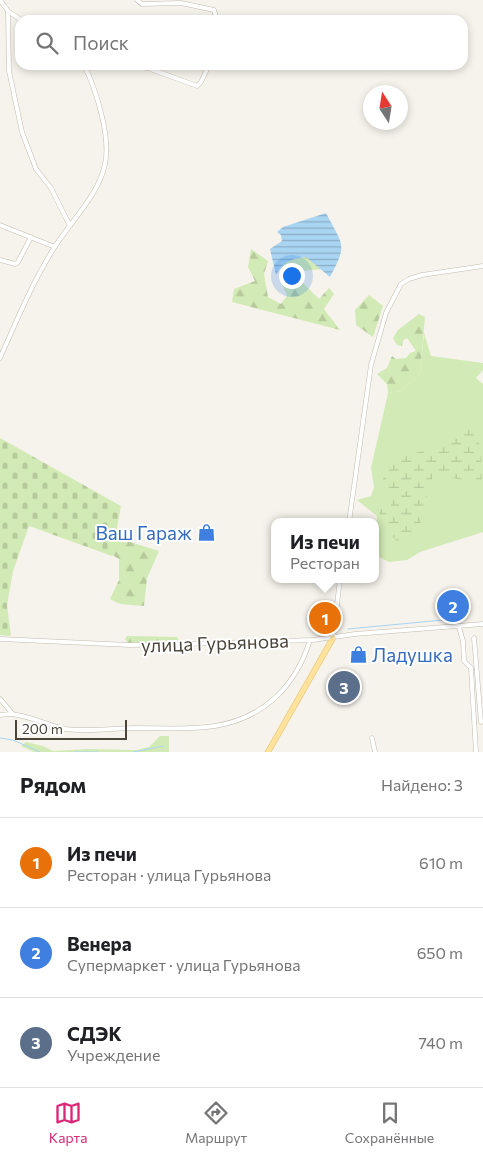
<!DOCTYPE html>
<html lang="ru">
<head>
<meta charset="utf-8">
<style>
  body { margin:0; font-family:Commissioner,sans-serif; background:#f6f6f6; color:#202124 }
  .compass { position:absolute; left:363px; top:85px; width:45px; height:45px; border-radius:50%; background:#fff; box-shadow:0 2px 8px #0003; rotate:348deg }
  .scale { position:absolute; left:15px; bottom:12px; width:112px; box-sizing:border-box; padding-left:5px; border:2px solid #4b4439; border-top:0; font-size:14px; line-height:18px; white-space:nowrap; color:#4b4439; -webkit-text-stroke:4px #fff; paint-order:stroke }
  .you { position:absolute; left:291px; top:275px; width:18px; height:18px; margin:-12px; border:4px solid #fff; border-radius:50%; background:#1a73e8; box-shadow:0 0 0 8px #1a73e833 }
  .badge { display:grid; place-items:center; width:32px; height:32px; border-radius:50%; background:#db2777; color:#fff; font-size:16px; font-weight:700 }
  .pin { position:absolute; translate:-50% -50%; border:2px solid #fff; box-shadow:0 1px 5px #0006 }
  .popup { position:absolute; left:271px; top:518px; width:108px; height:65px; box-sizing:border-box; display:grid; place-content:center; border-radius:10px; background:#fff; filter:drop-shadow(0 1px 4px #0005); font-size:16px; white-space:nowrap; color:#757577 }
  .popup b { font-size:19px; color:#202124 }
  .popup::after { content:''; position:absolute; left:50%; top:100%; margin-left:-10px; border:10px solid transparent; border-top-color:#fff }
  .list { margin:0; padding:0; list-style:none }
  h2 { display:flex; justify-content:space-between; align-items:center; height:65px; margin:0; padding:0 20px; font-size:21px }
  h2 small { font-size:16px; font-weight:400; color:#757577 }
  .list li { display:grid; grid-template-columns:32px 1fr auto; gap:15px; align-items:center; box-sizing:border-box; height:90px; padding:0 20px; border-top:1px solid #e0e0e0 }
  .list b { display:block; font-size:19px; white-space:nowrap }
  .list p { margin:0; font-size:16px; white-space:nowrap; color:#757577 }
  .list em { font-size:16px; font-style:normal; color:#757577 }
  .icon { flex:none; width:28px; height:28px; fill:none; stroke:currentColor; stroke-width:2; stroke-linecap:round; stroke-linejoin:round }
  .map { position:relative; flex:none; width:483px; height:752px; overflow:hidden }
  .search { position:absolute; background:#fff; box-shadow:0 2px 8px #0003; left:15px; right:15px; top:15px; height:55px; display:flex; align-items:center; gap:12px; box-sizing:border-box; padding:0 18px; border-radius:15px; color:#757577; font-size:19px }
  .sheet { height:335px; background:#fff }
  nav { display:flex; justify-content:space-around; align-items:center; box-sizing:border-box; height:70px; border-top:1px solid #e0e0e0; background:#fff; font-size:14px; color:#757577 }
  nav a { display:grid; justify-items:center; gap:2px }
  nav .on { color:#db2777 }
  .map>svg:first-child { display:block }
  .green { fill:#d2eab5 }
  .forest { fill:url(#forest-firs) }
  .wetland { fill:url(#wetland-marsh) }
  .cemetery { fill:url(#cemetery-stones) }
  .water { fill:url(#water-rules) }
  .lines { fill:none; stroke-linecap:round; stroke-linejoin:round }
  .stream { stroke:#a9d4f2; stroke-width:1 }
  .minor-casing { stroke:#c2bbae; stroke-width:5 }
  .major-casing { stroke:#e6c16a; stroke-width:6 }
  .minor { stroke:#fff; stroke-width:4 }
  .major { stroke:#ffe39c; stroke-width:5 }
  .labels { text-anchor:middle; stroke-width:4; stroke-linejoin:round; paint-order:stroke }
  .shop-label { font-size:19px; fill:#366cbe; stroke:#fff; text-anchor:end }
  .street-label { font-size:19px; fill:#4b4439; stroke:#fff }
</style>
</head>
<body>
<div class="map">
<svg width="483" height="752" viewBox="0 0 483 752">
  <defs>
    <pattern id="forest-firs" width="22" height="20" patternUnits="userSpaceOnUse" patternTransform="scale(1.25)"><rect width="22" height="20" fill="#d2eab5"/><path d="M5 1l3.5 6h-7zM16 11l3.5 6h-7z" fill="#b6ca9c"/></pattern>
    <pattern id="wetland-marsh" width="20" height="14" patternUnits="userSpaceOnUse" patternTransform="scale(1.25)"><rect width="20" height="14" fill="#d2eab5"/><path d="M1 5h8M5 5V1M11 12h8M15 12V8" fill="none" stroke="#b6ca9c"/></pattern>
    <pattern id="cemetery-stones" width="16" height="16" patternUnits="userSpaceOnUse" patternTransform="scale(1.25)"><rect width="16" height="16" fill="#d2eab5"/><path d="M2 7V4a2 2 0 0 1 4 0v3zM10 15v-3a2 2 0 0 1 4 0v3z" fill="#b6ca9c"/></pattern>
    <pattern id="water-rules" width="6" height="5" patternUnits="userSpaceOnUse" patternTransform="scale(1.25)"><rect width="6" height="5" fill="#a9d4f2"/><path d="M0 2.5h6" fill="none" stroke="#8caec5"/></pattern>
  </defs>
  <rect width="100%" height="100%" fill="#f6f3ec"/>
  <path class="green" d="M424,333L431,356L483,363V370L476,378L483,384V532L420,552L407,560L389,562L375,555L377,516L357,500L371,496L374,487L371,468L388,393L401,391L420,374Z
    M160,736H169V752H34L21,746L26,742L43,746L53,751L88,749L137,750L149,747Z"/>
  <path class="forest" d="M251,249L268,261L264,274L268,297L281,304L287,296L281,282L283,264L292,259L306,257L322,269L301,271L298,278L319,299L329,288L334,294L324,309L340,330L232,302L234,289L255,281L248,267Z
    M369,295L383,306L373,337L356,325L355,310Z
    M419,314L425,317L420,374L401,391L388,393L387,384L377,374L387,368L392,356L396,359L406,358L410,353L416,351L407,338L403,340L402,346L397,345L393,338L398,330Z
    M117,538L159,551L147,578L144,606L120,604L110,599L119,580V559L99,547L103,539Z
    M127,636L177,637L179,640L128,643L125,639Z"/>
  <path class="wetland" d="M472,427L481,448L482,485L449,477H433L427,488V508L420,524L425,528L398,543L388,531L378,510L391,506V495L384,486L382,468L392,459L413,454L458,438L461,428Z"/>
  <path class="cemetery" d="M0,438L121,506L112,556L29,526L13,571L7,605L11,636L0,635Z"/>
  <path class="water" d="M326,213C343,246 348,243 330,277L306,257C291,259 284,261 276,275L270,249L282,241L281,235L277,232L283,227Z"/>
  <g class="lines">
    <path class="stream" d="M348,629L443,620
      M0,738L13,740L40,752
      M74,752H98
      M133,752L164,746"/>
    <defs>
      <path id="minor" d="M0,0L8,11L21,20
        M137,0L142,4L181,3L214,10L217,20
        M8,11L9,71L22,132L36,169L51,188L70,226
        M115,65L148,68L197,86L201,82L209,65
        M0,225L55,247
        M0,260L15,264L18,262L31,237
        M0,358C17,320 32,283 54,248C70,222 99,195 105,164C111,137 96,89 84,65
        M349,522L371,365L386,313L401,284L409,279L422,275L483,266
        M459,627L463,641L464,661L471,668L476,752
        M333,638L340,579
        M474,638L481,722
        M0,639L130,645L184,644L313,640L355,634L483,624
        M0,699L12,713
        M0,715C23,711 43,725 66,729C89,732 115,728 138,728C163,728 190,730 215,726C264,718 296,686 310,640
        M372,738L375,752"/>
      <path id="major" d="M268,752L333,638"/>
    </defs>
    <use href="#minor" class="minor-casing"/>
    <use href="#major" class="major-casing"/>
    <use href="#minor" class="minor"/>
    <use href="#major" class="major"/>
  </g>
  <defs>
    <symbol id="shop-bare" viewBox="-9 -9 18 18"><path d="M-5-2.5h2.3a2.7 3.5 0 0 1 5.4 0H5L5.5 6h-11ZM-1.5-2.5h3a1.5 2.3 0 0 0-3 0Z" fill="#3f7fe0" stroke="#fff" stroke-width="2.5" paint-order="stroke"/></symbol>
  </defs>
  <g fill-rule="evenodd">
    <use href="#shop-bare" x="194" y="520" width="25" height="25"/>
    <use href="#shop-bare" x="346" y="642" width="25" height="25"/>
  </g>
  <g class="labels">
    <g class="shop-label">
      <text x="192" y="540">Ваш Гараж</text>
      <text x="372" y="662" text-anchor="start">Ладушка</text>
    </g>
    <g class="street-label">
      <text transform="translate(215 643) rotate(-2)" y="7">улица Гурьянова</text>
    </g>
  </g>
</svg>
<svg class="compass" viewBox="-18 -18 36 36"><path d="M0-13l5 13h-10z" fill="#e53935"/><path d="M0 13l5-13h-10z" fill="#757577"/></svg>
<div class="scale">200 m</div>
<div class="you"></div>
<div class="pin badge" style="left:325px;top:618px;background:#e8710a">1</div>
<div class="popup"><b>Из печи</b>Ресторан</div>
<div class="pin badge" style="left:453px;top:606px;background:#3f7fe0">2</div>
<div class="pin badge" style="left:344px;top:687px;background:#5c6f8a">3</div>
<div class="search"><svg class="icon" aria-label="search" viewBox="0 0 24 24"><circle cx="10" cy="10" r="6"/><path d="M15 15l6 6"/></svg>Поиск</div>
</div>
<section class="sheet">
<h2>Рядом<small>Найдено: 3</small></h2>
<ul class="list">
<li><span class="badge" style="background:#e8710a">1</span><div><b>Из печи</b><p>Ресторан · улица Гурьянова</p></div><em>610 m</em></li>
<li><span class="badge" style="background:#3f7fe0">2</span><div><b>Венера</b><p>Супермаркет · улица Гурьянова</p></div><em>650 m</em></li>
<li><span class="badge" style="background:#5c6f8a">3</span><div><b>СДЭК</b><p>Учреждение</p></div><em>740 m</em></li>
</ul>
</section>
<nav>
<a class="on"><svg class="icon" aria-label="map" viewBox="0 0 24 24"><path d="M3 6l6-2 6 2 6-2v14l-6 2-6-2-6 2zM9 4v14M15 6v14"/></svg>Карта</a>
<a><svg class="icon" aria-label="directions" viewBox="0 0 24 24"><path d="M12 3l9 9-9 9-9-9zM9 14v-3h6M13 9l2 2-2 2"/></svg>Маршрут</a>
<a><svg class="icon" aria-label="saved" viewBox="0 0 24 24"><path d="M7 4h10v16l-5-4-5 4z"/></svg>Сохранённые</a>
</nav>
</body>
</html>
